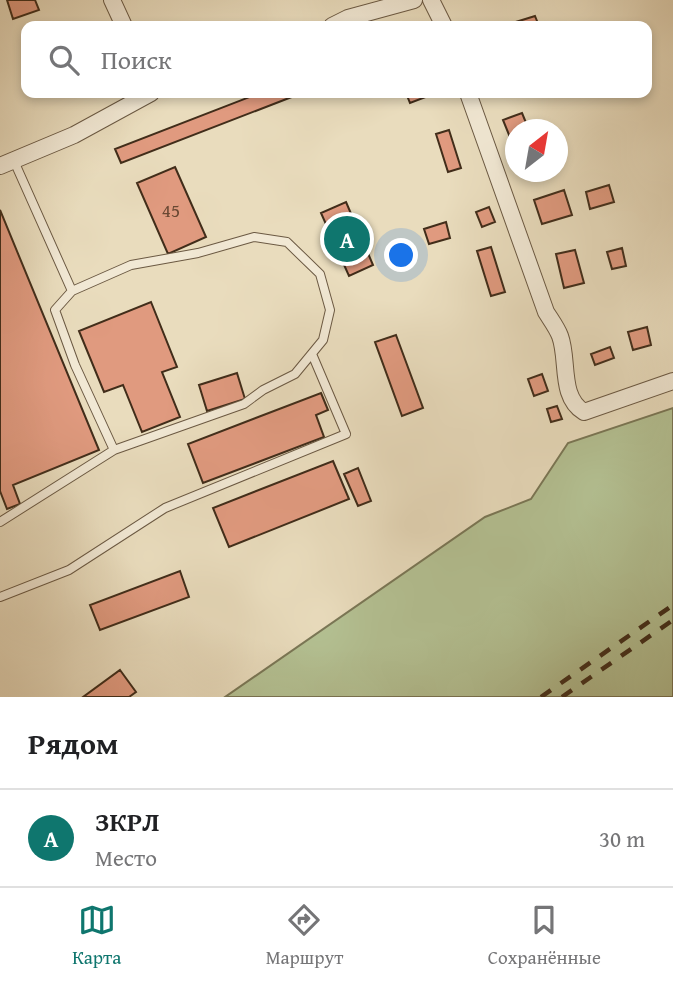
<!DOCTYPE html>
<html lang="ru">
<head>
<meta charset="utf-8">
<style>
  body { margin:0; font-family:"Gentium Book Plus",serif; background:#f2f2f2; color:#202124 }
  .compass { position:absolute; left:505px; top:119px; width:63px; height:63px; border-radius:50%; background:#fff; box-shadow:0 4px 10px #0003; rotate:31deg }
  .you { position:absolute; left:402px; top:256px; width:24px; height:24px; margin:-18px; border:5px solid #fff; border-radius:50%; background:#1a73e8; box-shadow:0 0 0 10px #1a73e833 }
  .badge { display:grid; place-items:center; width:46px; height:46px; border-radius:50%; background:#0f766e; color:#fff; font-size:23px; font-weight:700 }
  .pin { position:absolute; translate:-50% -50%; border:4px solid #fff; box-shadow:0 2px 7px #0006 }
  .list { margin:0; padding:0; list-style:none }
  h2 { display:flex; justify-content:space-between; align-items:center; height:91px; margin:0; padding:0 28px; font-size:30px }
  h2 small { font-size:23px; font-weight:400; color:#757577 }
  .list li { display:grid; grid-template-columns:46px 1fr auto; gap:21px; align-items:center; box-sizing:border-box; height:98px; padding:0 28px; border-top:2px solid #e0e0e0 }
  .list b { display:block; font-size:26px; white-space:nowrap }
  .list p { margin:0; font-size:23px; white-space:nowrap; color:#757577 }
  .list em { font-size:23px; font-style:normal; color:#757577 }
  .icon { flex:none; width:38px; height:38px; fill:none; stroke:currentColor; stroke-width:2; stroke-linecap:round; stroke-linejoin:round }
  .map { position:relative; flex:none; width:673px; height:697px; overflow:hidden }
  .search { position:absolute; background:#fff; box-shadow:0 4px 10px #0003; left:21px; right:21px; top:21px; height:77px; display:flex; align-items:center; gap:18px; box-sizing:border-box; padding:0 24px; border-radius:14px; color:#757577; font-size:26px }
  .sheet { height:189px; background:#fff }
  nav { display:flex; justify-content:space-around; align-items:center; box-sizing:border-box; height:98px; border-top:2px solid #e0e0e0; background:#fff; font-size:19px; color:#757577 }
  nav a { display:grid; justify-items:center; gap:4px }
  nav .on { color:#0f766e }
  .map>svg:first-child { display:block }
  .green { fill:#b4c193; stroke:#7a7756; stroke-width:2 }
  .building { fill:#e09a7f; stroke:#412d1a; stroke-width:2 }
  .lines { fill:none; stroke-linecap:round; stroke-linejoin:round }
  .service-casing { stroke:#6b5943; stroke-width:10 }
  .minor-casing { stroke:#6b5943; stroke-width:18 }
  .service { stroke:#f1e8d4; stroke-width:8 }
  .minor { stroke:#f1e8d4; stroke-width:16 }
  .rail { stroke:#412d1a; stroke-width:4.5; stroke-dasharray:12 12; stroke-linecap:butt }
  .labels { text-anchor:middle; stroke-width:5; stroke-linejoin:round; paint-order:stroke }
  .number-label { font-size:19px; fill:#694833 }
</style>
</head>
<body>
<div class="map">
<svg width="673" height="697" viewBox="0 0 673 697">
  <rect width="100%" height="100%" fill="#e9dcbd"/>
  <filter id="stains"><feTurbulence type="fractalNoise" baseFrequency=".00286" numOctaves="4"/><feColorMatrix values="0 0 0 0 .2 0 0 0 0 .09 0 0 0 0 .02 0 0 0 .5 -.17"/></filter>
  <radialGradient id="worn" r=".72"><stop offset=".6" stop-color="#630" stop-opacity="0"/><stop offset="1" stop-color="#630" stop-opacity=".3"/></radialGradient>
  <path class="green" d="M673,408V697H225L485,517L531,499L568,443Z"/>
  <path class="building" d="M7,0H35L39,10L13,19Z
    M535,16L539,26H506V25Z
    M260,93H302L121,163L115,149Z
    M406,93H430L431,95L410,103Z
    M522,113L529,130H516V152L503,120Z
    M449,130L461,168L448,172L436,134Z
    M175,167L206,237L168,254L137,183Z
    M609,185L614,202L590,209L586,192Z
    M564,190L572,215L542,224L534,200Z
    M346,202L373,265L349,276L321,213Z
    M489,207L495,222L482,227L476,212Z
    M0,210L99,450L13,485L20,504L7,509L0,491Z
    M446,222L450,238L429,244L424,229Z
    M491,247L505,292L491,296L477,251Z
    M622,248L626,266L612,269L607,252Z
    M575,250L584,283L564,288L556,254Z
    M151,302L177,367L162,372L180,417L142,432L123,385L104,392L79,331Z
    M647,327L651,345L633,350L628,332Z
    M396,335L423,408L402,416L375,342Z
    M610,347L614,358L595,365L591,354Z
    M237,373L245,399L207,411L199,385Z
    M542,374L548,391L534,396L528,379Z
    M321,393L328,410L316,415L324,437L203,483L188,444Z
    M557,406L562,419L551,422L547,409Z
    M333,461L349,499L229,547L213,508Z
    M358,468L371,501L358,506L344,474Z
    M180,571L189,597L100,630L90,605Z
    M120,670L136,692L129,697H83Z"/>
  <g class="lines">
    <defs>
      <path id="service" d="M72,291L131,265L198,253L254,237L287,242L320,274L330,310L323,340L295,374L263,390L244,404L114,450
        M0,522L114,450L75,365L55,310L72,291L14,161
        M0,597L69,570L165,508L346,434L312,354"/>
      <path id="minor" d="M112,0L124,26
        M431,0L444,26
        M332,26L348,18L414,0
        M468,93L546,312C551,320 557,328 560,336C569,360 559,397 584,412L673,381
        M0,166L74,135L151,93"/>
    </defs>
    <use href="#service" class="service-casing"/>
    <use href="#minor" class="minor-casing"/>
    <use href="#service" class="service"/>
    <use href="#minor" class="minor"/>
    <path class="rail" d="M541,697L673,605
      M562,697L673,620"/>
  </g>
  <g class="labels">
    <g class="number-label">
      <text x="171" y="217">45</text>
    </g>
  </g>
  <rect width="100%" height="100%" filter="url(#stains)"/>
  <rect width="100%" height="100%" fill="url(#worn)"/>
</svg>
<svg class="compass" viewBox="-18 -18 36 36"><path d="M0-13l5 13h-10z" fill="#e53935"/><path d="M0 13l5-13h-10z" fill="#757577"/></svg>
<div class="you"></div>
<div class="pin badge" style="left:347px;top:239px">A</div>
<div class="search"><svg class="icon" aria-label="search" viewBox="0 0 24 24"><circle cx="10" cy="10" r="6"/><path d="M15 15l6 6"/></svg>Поиск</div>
</div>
<section class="sheet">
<h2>Рядом<small></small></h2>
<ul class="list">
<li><span class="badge">A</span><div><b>ЗКРЛ</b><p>Место</p></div><em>30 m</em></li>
</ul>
</section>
<nav>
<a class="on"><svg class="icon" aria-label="map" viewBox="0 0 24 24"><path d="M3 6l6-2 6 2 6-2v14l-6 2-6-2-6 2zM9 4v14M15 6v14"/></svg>Карта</a>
<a><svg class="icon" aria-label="directions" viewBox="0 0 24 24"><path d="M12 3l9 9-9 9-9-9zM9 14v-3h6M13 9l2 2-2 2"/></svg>Маршрут</a>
<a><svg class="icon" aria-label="saved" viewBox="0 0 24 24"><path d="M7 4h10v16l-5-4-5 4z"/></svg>Сохранённые</a>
</nav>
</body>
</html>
